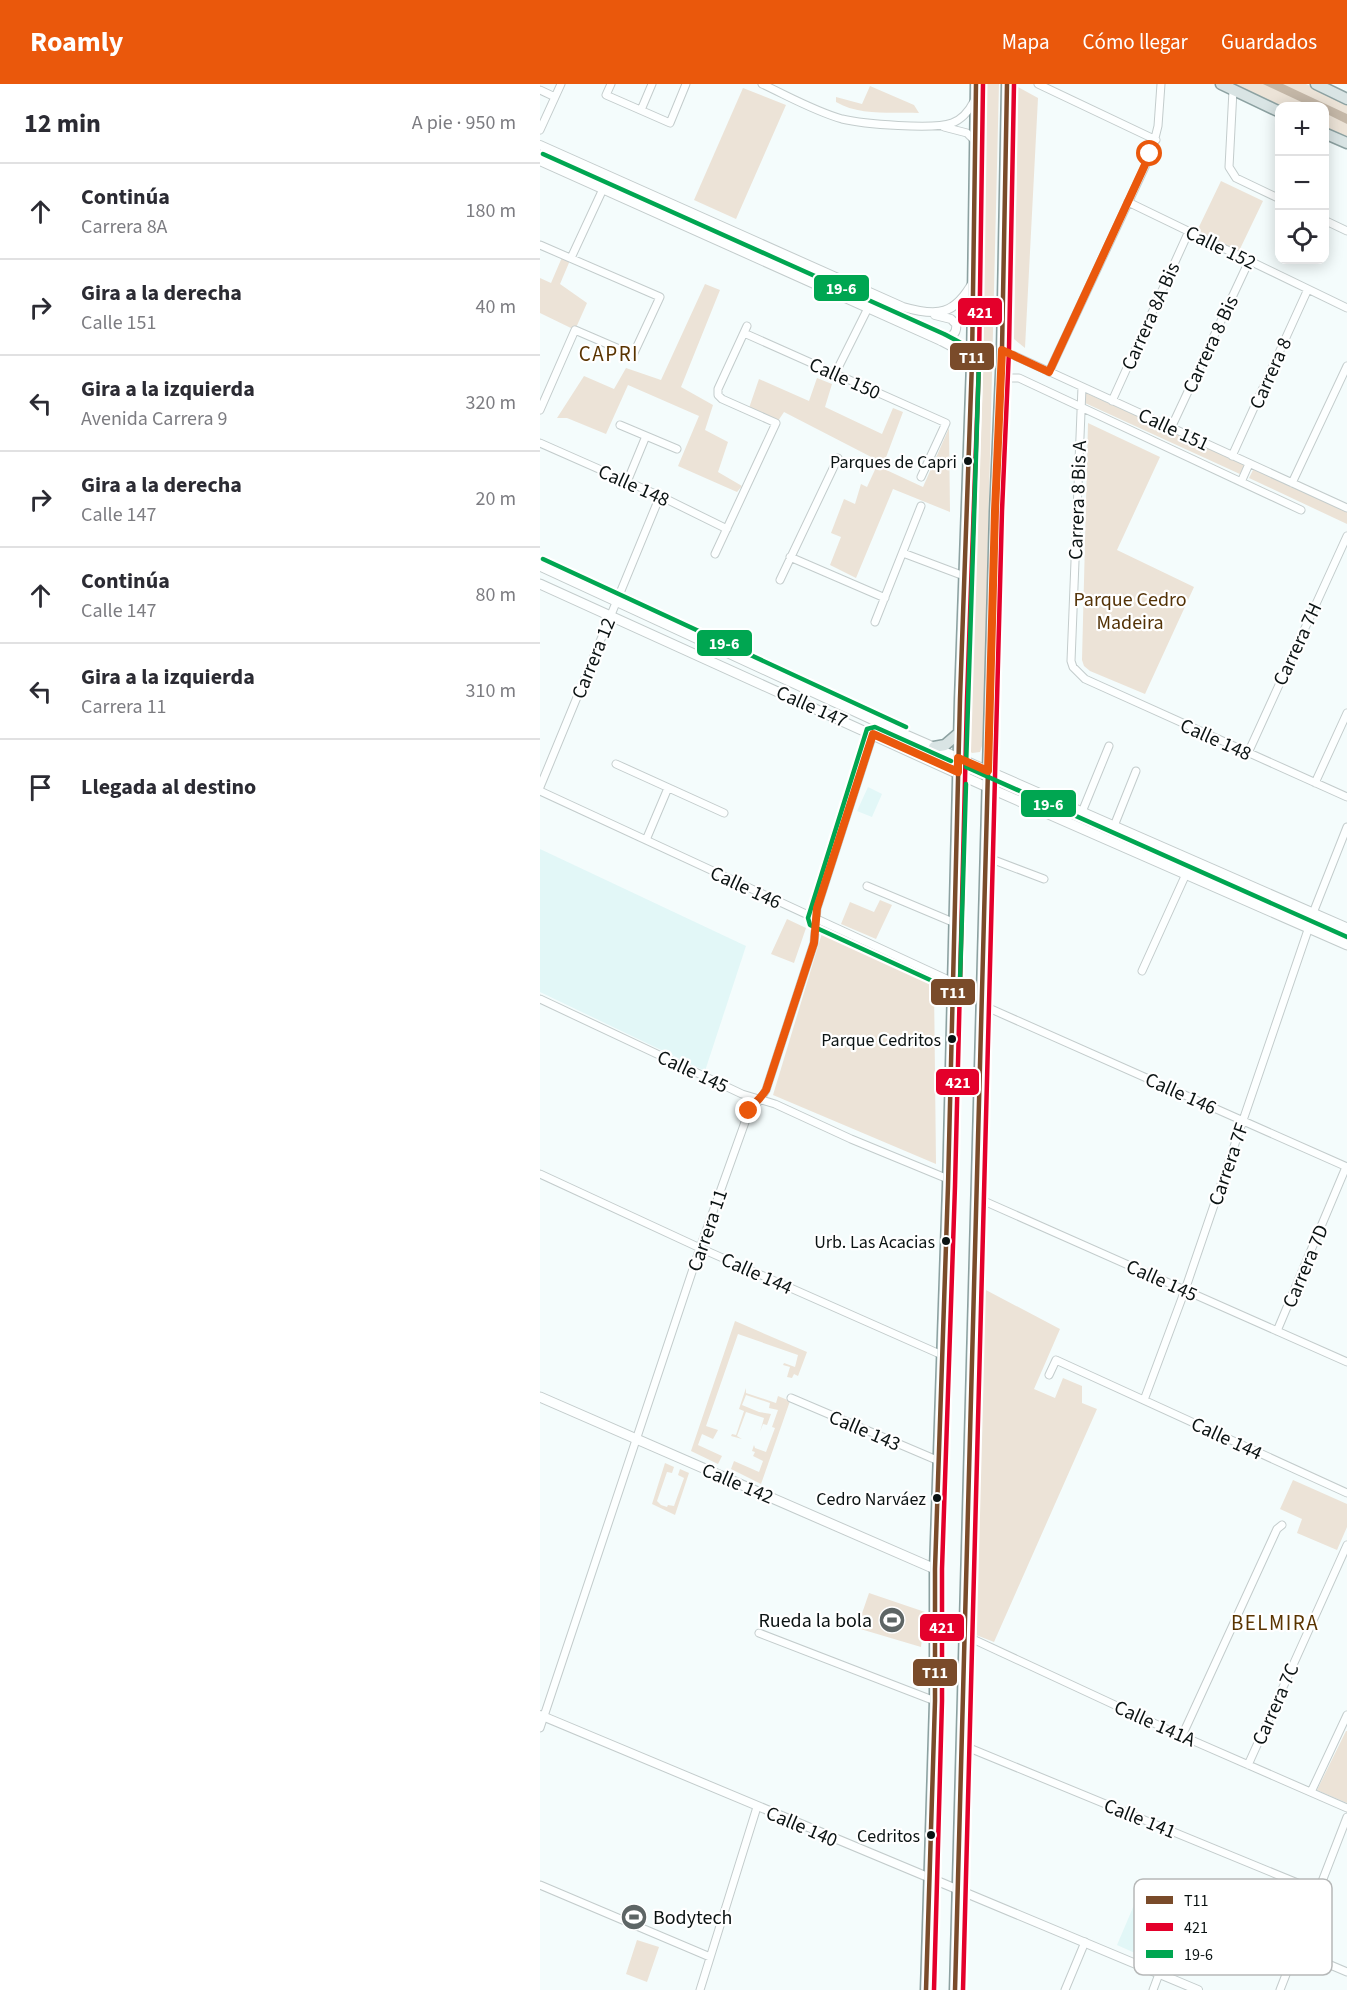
<!DOCTYPE html>
<html lang="es">
<head>
<meta charset="utf-8">
<style>
  body { margin:0; font-family:"Source Sans 3",sans-serif; background:#f7f7f7; color:#2b2b33 }
  .controls { position:absolute; right:18px; top:18px; display:grid; overflow:hidden; border-radius:12px; box-shadow:0 3px 15px #0003 }
  .controls button { width:54px; height:54px; display:grid; place-items:center; padding:0; border:0; border-bottom:2px solid #e1e1e2; background:#fff; color:#2b2b33; font:30px sans-serif }
  .stop { position:absolute; width:18px; height:18px; margin:-14px; border:4px solid #ea580c; border-radius:50%; background:#fff }
  .stop.end { background:#ea580c; border-color:#fff; box-shadow:0 2px 6px #0008 }
  .list { margin:0; padding:0; list-style:none }
  h2 { display:flex; justify-content:space-between; align-items:center; height:78px; margin:0; padding:0 24px; font-size:26px }
  h2 small { font-size:20px; font-weight:400; color:#7c7c81 }
  .list li { display:grid; grid-template-columns:39px 1fr auto; gap:18px; align-items:center; box-sizing:border-box; height:96px; padding:0 24px; border-top:2px solid #e1e1e2 }
  .list b { display:block; font-size:22px; white-space:nowrap }
  .list p { margin:0; font-size:20px; white-space:nowrap; color:#7c7c81 }
  .list em { font-size:20px; font-style:normal; color:#7c7c81 }
  .icon { flex:none; width:33px; height:33px; fill:none; stroke:currentColor; stroke-width:2; stroke-linecap:round; stroke-linejoin:round }
  .map { position:relative; flex:none; width:807px; height:1906px; overflow:hidden }
  header { display:flex; align-items:center; gap:36px; box-sizing:border-box; height:84px; padding:0 30px; background:#ea580c; color:#fff }
  header strong { font-size:28px }
  nav { display:flex; gap:33px; margin-inline-start:auto; font-size:21px }
  main { display:flex }
  aside { flex:1; background:#fff }
  .map>svg:first-child { display:block }
  .built { fill:#e2f7f7 }
  .green { fill:#ece3d7 }
  .water { fill:#c4b7a7 }
  .lines { fill:none; stroke-linecap:round; stroke-linejoin:round }
  .minor-casing { stroke:#c3cccc; stroke-width:9 }
  .tertiary-casing { stroke:#c3cccc; stroke-width:10 }
  .secondary-casing { stroke:#c3cccc; stroke-width:11 }
  .primary-casing { stroke:#8ca1a1; stroke-width:13 }
  .minor { stroke:#fdffff; stroke-width:7 }
  .tertiary { stroke:#fdffff; stroke-width:8 }
  .secondary { stroke:#fdffff; stroke-width:9 }
  .primary { stroke:#d9e4e4; stroke-width:10 }
  .bus-1-casing { stroke:#fff; stroke-width:9 }
  .bus-2-casing { stroke:#fff; stroke-width:9 }
  .bus-3-casing { stroke:#fff; stroke-width:9 }
  .bus-1 { stroke:#7a4b2a; stroke-width:4.5 }
  .bus-2 { stroke:#e4002b; stroke-width:4.5 }
  .bus-3 { stroke:#00a651; stroke-width:4.5 }
  .route { stroke:#ea580c; stroke-width:8 }
  .bus-dot { fill:#0b1313; stroke:#fff; stroke-width:2 }
  .labels { text-anchor:middle; stroke-width:4.5; stroke-linejoin:round; paint-order:stroke }
  .bus-label { font-size:18px; fill:#0b1313; stroke:#fff; text-anchor:end }
  .street-label { font-size:20px; fill:#0b1313; stroke:#fff }
  .park-label { font-size:20px; fill:#533206; stroke:#fff }
  .poi-label { font-size:20px; fill:#0b1313; stroke:#fff; text-anchor:end }
  .neighbourhood-label { font-size:21px; letter-spacing:1.5px; fill:#593400; stroke:#fff }
  .key { fill:#fff; stroke:#b6b8b8; stroke-width:1.5 }
  .key-label { font-size:16px; fill:#0b1313 }
  .line-badge { stroke:#fff; stroke-width:2 }
  .badge-label { font-size:16px; text-anchor:middle; font-weight:bold; fill:#fff }
</style>
</head>
<body>
<header>
<strong>Roamly</strong>
<nav><a>Mapa</a><a>Cómo llegar</a><a>Guardados</a></nav>
</header>
<main>
<aside>
<h2>12 min<small>A pie · 950 m</small></h2>
<ul class="list">
<li><svg class="icon" aria-label="ahead" viewBox="0 0 24 24"><path d="M12 20V5M6 11l6-6 6 6"/></svg><div><b>Continúa</b><p>Carrera 8A</p></div><em>180 m</em></li>
<li><svg class="icon" aria-label="right" viewBox="0 0 24 24"><path d="M7 20v-9h11M14 6l5 5-5 5"/></svg><div><b>Gira a la derecha</b><p>Calle 151</p></div><em>40 m</em></li>
<li><svg class="icon" aria-label="left" viewBox="0 0 24 24"><path d="M17 20v-9H6M10 6l-5 5 5 5"/></svg><div><b>Gira a la izquierda</b><p>Avenida Carrera 9</p></div><em>320 m</em></li>
<li><svg class="icon" aria-label="right" viewBox="0 0 24 24"><path d="M7 20v-9h11M14 6l5 5-5 5"/></svg><div><b>Gira a la derecha</b><p>Calle 147</p></div><em>20 m</em></li>
<li><svg class="icon" aria-label="ahead" viewBox="0 0 24 24"><path d="M12 20V5M6 11l6-6 6 6"/></svg><div><b>Continúa</b><p>Calle 147</p></div><em>80 m</em></li>
<li><svg class="icon" aria-label="left" viewBox="0 0 24 24"><path d="M17 20v-9H6M10 6l-5 5 5 5"/></svg><div><b>Gira a la izquierda</b><p>Carrera 11</p></div><em>310 m</em></li>
<li><svg class="icon" aria-label="arrive" viewBox="0 0 24 24"><path d="M6 21V4h12l-3 4 3 4H6"/></svg><div><b>Llegada al destino</b></div></li>
</ul>
</aside>
<div class="map">
<svg width="807" height="1906" viewBox="0 0 807 1906">
  <rect width="100%" height="100%" fill="#f4fcfc"/>
  <path class="built" d="M328,703L342,710L332,733L317,727Z
    M0,765L206,862L165,987L0,908Z
    M597,1814L635,1829L615,1878L577,1861Z"/>
  <path class="green" d="M442,0H459L443,659L440,668L432,669L425,662Z
    M694,0H766L807,19V54L785,43L784,22H741Z
    M330,2L374,21L379,29C352,28 319,32 296,18V13L322,20Z
    M478,3L498,14L485,264L474,255Z
    M203,4L246,21L196,135L154,116Z
    M681,97L723,117L699,167L657,147Z
    M23,171L31,174L20,200L47,219L35,246L0,229V194L11,199Z
    M165,200L180,206L141,303L173,321L165,346L188,358L178,388L202,402L197,408L138,382L159,332L88,301L66,350L27,334H17L44,292L74,305L86,284L121,296Z
    M277,294L292,300L285,323L342,350L353,324L363,328L342,384L383,403L409,344L410,428L353,405L316,494L290,481L301,453L291,449L304,415L315,420L321,400L327,403L339,377L244,328L238,337L209,324L219,295L269,317Z
    M546,309L705,381L702,391L545,319Z
    M548,339L620,373L577,466L654,503L605,610L550,587L544,582L542,576Z
    M714,384L807,428V440L709,394Z
    M340,816L352,821L336,855L301,840L310,818L334,828Z
    M247,835L266,844L254,879L231,870Z
    M283,846L394,901L396,1080L233,1011Z
    M444,1205L520,1245L494,1305L515,1314L523,1294L542,1302V1319L557,1325L454,1558L436,1551Z
    M195,1237L267,1268L258,1292L254,1290L252,1294L247,1293L250,1283L243,1281L244,1279L255,1283L258,1271L198,1250L166,1342L178,1346L173,1355L162,1350L158,1361L182,1372L178,1380L151,1367Z
    M206,1304V1309L236,1319L238,1312L250,1317L221,1400L191,1385L194,1377L219,1388L223,1377L213,1372L215,1368L212,1367L214,1361L215,1364L226,1368L235,1344L232,1343L238,1326L229,1324L230,1319L206,1311L202,1321L219,1328L231,1330L227,1341L223,1340L220,1348L224,1334L206,1328L197,1352L202,1355L191,1352L192,1350L196,1351L204,1327L199,1325Z
    M125,1379L134,1383L132,1389L127,1388L117,1417L121,1421L127,1423L128,1421L134,1422L144,1394L138,1391L140,1385L149,1389L135,1431L112,1420Z
    M753,1396L807,1420V1443L797,1466L757,1449L762,1435L740,1425Z
    M329,1509L385,1528L381,1563L317,1544Z
    M806,1647H807V1719L777,1706Z
    M97,1856L119,1863L107,1898L86,1890Z"/>
  <path class="water" d="M723,0H743L807,30V40L785,29L784,22H770Z"/>
  <g class="lines">
    <defs>
      <path id="minor" d="M71,0L66,11L130,39L146,0
        M222,0C248,12 274,27 302,35C323,40 394,46 412,39C423,35 429,27 434,17
        M498,0L616,56
        M0,6L15,13
        M693,6L689,83L696,94L740,115
        M101,26L112,0
        M404,43L427,49L434,56
        M0,46L21,0
        M588,118L807,224
        M784,136L807,147
        M0,161L120,213L93,271L35,246L0,326
        M31,174L63,105
        M204,249L406,339L381,393
        M462,266L807,424
        M509,288L611,70L618,42L621,0
        M295,290L328,224
        M461,297L466,294H479L761,426
        M542,303L531,577L533,583L545,595L807,713
        M572,317L649,147
        M80,341L137,365
        M631,344L709,177
        M0,359L120,412L187,445
        M692,372L768,205
        M87,398L106,352
        M701,398L709,380
        M752,399L807,282
        M363,469L424,492
        M175,470L236,339L182,315L178,311V305L207,242
        M250,473L345,514
        M240,496L298,374
        M335,538L381,422
        M708,669L807,452
        M76,680L184,729
        M775,699L807,629
        M0,703L120,412
        M0,707L413,898
        M542,728L569,662
        M574,742L596,687
        M106,756L128,704
        M446,773L504,795
        M327,802L415,839
        M773,829L807,743
        M602,887L646,790
        M0,915L202,1010L235,1020L311,1055L408,1095
        M442,921L807,1083
        M0,1090L160,1164L402,1271
        M437,1114L807,1278
        M737,1247L806,1083
        M509,1291L516,1276L807,1409
        M251,1314L399,1377
        M604,1316L645,1206L769,843
        M219,1549L395,1617
        M424,1551L633,1648L807,1724
        M0,1644L160,1164L209,1027L220,1016L226,1006L274,859L277,824L333,650
        M642,1652L737,1445L742,1441
        M422,1661L777,1807
        M708,1681L807,1461
        M771,1708L807,1631
        M0,1801L170,1873
        M755,1866L807,1888
        M160,1906L217,1723
        M525,1906L545,1858
        M613,1906L619,1890
        M740,1906L807,1733"/>
      <path id="tertiary" d="M0,61L363,223C398,233 415,231 433,198
        M0,77L401,257L420,267L432,278
        M395,231L411,235L416,240C418,251 409,254 401,257
        M0,1631L658,1906"/>
      <path id="secondary" d="M0,482L366,651L807,844
        M0,500L447,703L807,861
        M0,1313L395,1485"/>
      <path id="primary" d="M681,0L740,28
        M776,0L807,15
        M784,49L807,59
        M394,663L405,661L419,649
        M386,1906L395,1617V1485L408,1102L420,615L432,278L436,0
        M415,1906L455,427L462,266L467,0"/>
    </defs>
    <use href="#minor" class="minor-casing"/>
    <use href="#tertiary" class="tertiary-casing"/>
    <use href="#secondary" class="secondary-casing"/>
    <use href="#primary" class="primary-casing"/>
    <use href="#minor" class="minor"/>
    <use href="#tertiary" class="tertiary"/>
    <use href="#secondary" class="secondary"/>
    <use href="#primary" class="primary"/>
    <defs>
      <path id="bus-1" d="M386,1906L395,1617V1485L408,1102L420,615L432,278L436,0
        M415,1906L455,427L462,266L467,0"/>
      <path id="bus-2" d="M394,1906L402,1617V1485L415,1102L427,615L439,278L443,0
        M423,1906L462,427L469,266L474,0"/>
      <path id="bus-3" d="M3,70L404,250C417,257 435,264 439,278L426,683L807,853
        M3,475L366,643
        M411,677L335,643L327,645L268,834L270,841L410,905L418,903L420,898L426,700"/>
    </defs>
    <use href="#bus-1" class="bus-1-casing"/>
    <use href="#bus-2" class="bus-2-casing"/>
    <use href="#bus-3" class="bus-3-casing"/>
    <use href="#bus-1" class="bus-1"/>
    <use href="#bus-2" class="bus-2"/>
    <use href="#bus-3" class="bus-3"/>
  </g>
  <g class="lines">
    <path class="route" d="M209,1027C214,1019 221,1014 226,1006L274,859L277,824L333,650L418,688V674L448,687L455,427L462,266L509,288L610,70"/>
  </g>
  <defs>
    <symbol id="stadium-disc" viewBox="-11 -11 22 22"><circle r="9.5" fill="#5d6565" stroke="#fff"/><path d="M0-5a6.5 5 0 1 0 0 10a6.5 5 0 1 0 0-10ZM-3.5-1.8h7v3.6h-7Z" fill="#fff"/></symbol>
  </defs>
  <g fill-rule="evenodd">
    <use href="#stadium-disc" x="337" y="1521" width="30" height="30"/>
    <use href="#stadium-disc" x="79" y="1818" width="30" height="30"/>
  </g>
  <g class="bus-dot">
    <circle cx="428" cy="377" r="5"/>
    <circle cx="412" cy="955" r="5"/>
    <circle cx="406" cy="1157" r="5"/>
    <circle cx="397" cy="1414" r="5"/>
    <circle cx="391" cy="1751" r="5"/>
  </g>
  <g class="labels">
    <g class="bus-label">
      <text x="417" y="384">Parques de Capri</text>
      <text x="401" y="962">Parque Cedritos</text>
      <text x="395" y="1164">Urb. Las Acacias</text>
      <text x="386" y="1421">Cedro Narváez</text>
      <text x="380" y="1758">Cedritos</text>
    </g>
    <g class="street-label">
      <text transform="translate(681 163) rotate(26)" y="7">Calle 152</text>
      <text transform="translate(610 232) rotate(-66)" y="7">Carrera 8A Bis</text>
      <text transform="translate(670 260) rotate(-65)" y="7">Carrera 8 Bis</text>
      <text transform="translate(730 289) rotate(-66)" y="7">Carrera 8</text>
      <text transform="translate(305 294) rotate(24)" y="7">Calle 150</text>
      <text transform="translate(634 345) rotate(25)" y="7">Calle 151</text>
      <text transform="translate(94 401) rotate(24)" y="7">Calle 148</text>
      <text transform="translate(537 416) rotate(-88)" y="7">Carrera 8 Bis A</text>
      <text transform="translate(757 560) rotate(-65)" y="7">Carrera 7H</text>
      <text transform="translate(53 574) rotate(-68)" y="7">Carrera 12</text>
      <text transform="translate(272 622) rotate(24)" y="7">Calle 147</text>
      <text transform="translate(676 655) rotate(24)" y="7">Calle 148</text>
      <text transform="translate(206 803) rotate(25)" y="7">Calle 146</text>
      <text transform="translate(153 987) rotate(25)" y="7">Calle 145</text>
      <text transform="translate(641 1009) rotate(24)" y="7">Calle 146</text>
      <text transform="translate(688 1080) rotate(-71)" y="7">Carrera 7F</text>
      <text transform="translate(167 1146) rotate(-71)" y="7">Carrera 11</text>
      <text transform="translate(765 1182) rotate(-67)" y="7">Carrera 7D</text>
      <text transform="translate(217 1189) rotate(24)" y="7">Calle 144</text>
      <text transform="translate(622 1196) rotate(24)" y="7">Calle 145</text>
      <text transform="translate(325 1346) rotate(23)" y="7">Calle 143</text>
      <text transform="translate(687 1354) rotate(25)" y="7">Calle 144</text>
      <text transform="translate(198 1399) rotate(23)" y="7">Calle 142</text>
      <text transform="translate(735 1620) rotate(-66)" y="7">Carrera 7C</text>
      <text transform="translate(615 1639) rotate(24)" y="7">Calle 141A</text>
      <text transform="translate(600 1734) rotate(22)" y="7">Calle 141</text>
      <text transform="translate(262 1742) rotate(23)" y="7">Calle 140</text>
    </g>
    <g class="park-label">
      <text x="590" y="522">Parque Cedro<tspan x="590" dy="23">Madeira</tspan></text>
    </g>
    <g class="poi-label">
      <text x="332" y="1543">Rueda la bola</text>
      <text x="113" y="1840" text-anchor="start">Bodytech</text>
    </g>
    <g class="neighbourhood-label">
      <text x="69" y="277">CAPRI</text>
      <text x="735" y="1546">BELMIRA</text>
    </g>
  </g>
  <rect x="594" y="1795" width="198" height="96" rx="9" class="key"/>
  <rect x="606" y="1812" width="27" height="8" fill="#7a4b2a"/>
  <rect x="606" y="1839" width="27" height="8" fill="#e4002b"/>
  <rect x="606" y="1866" width="27" height="8" fill="#00a651"/>
  <g class="key-label">
    <text x="644" y="1822">T11</text>
    <text x="644" y="1849">421</text>
    <text x="644" y="1876">19-6</text>
  </g>
  <g class="line-badge">
    <rect x="273" y="190" width="57" height="28" rx="6" fill="#00a651"/>
    <rect x="417" y="213" width="46" height="29" rx="6" fill="#e4002b"/>
    <rect x="409" y="258" width="46" height="29" rx="6" fill="#7a4b2a"/>
    <rect x="156" y="545" width="57" height="28" rx="6" fill="#00a651"/>
    <rect x="480" y="705" width="57" height="29" rx="6" fill="#00a651"/>
    <rect x="390" y="894" width="46" height="28" rx="6" fill="#7a4b2a"/>
    <rect x="395" y="984" width="45" height="28" rx="6" fill="#e4002b"/>
    <rect x="379" y="1529" width="46" height="29" rx="6" fill="#e4002b"/>
    <rect x="372" y="1574" width="46" height="29" rx="6" fill="#7a4b2a"/>
  </g>
  <g class="badge-label">
    <text x="301" y="210">19-6</text>
    <text x="440" y="234">421</text>
    <text x="432" y="279">T11</text>
    <text x="184" y="565">19-6</text>
    <text x="508" y="726">19-6</text>
    <text x="413" y="914">T11</text>
    <text x="418" y="1004">421</text>
    <text x="402" y="1549">421</text>
    <text x="395" y="1594">T11</text>
  </g>
</svg>
<div class="controls">
<button>+</button>
<button>−</button>
<button><svg class="icon" aria-label="locate" viewBox="0 0 24 24"><circle cx="12" cy="12" r="6"/><path d="M12 2v4M12 18v4M2 12h4M18 12h4"/></svg></button>
</div>
<div class="stop" style="left:610px;top:70px"></div>
<div class="stop end" style="left:209px;top:1027px"></div>
</div>
</main>
</body>
</html>
